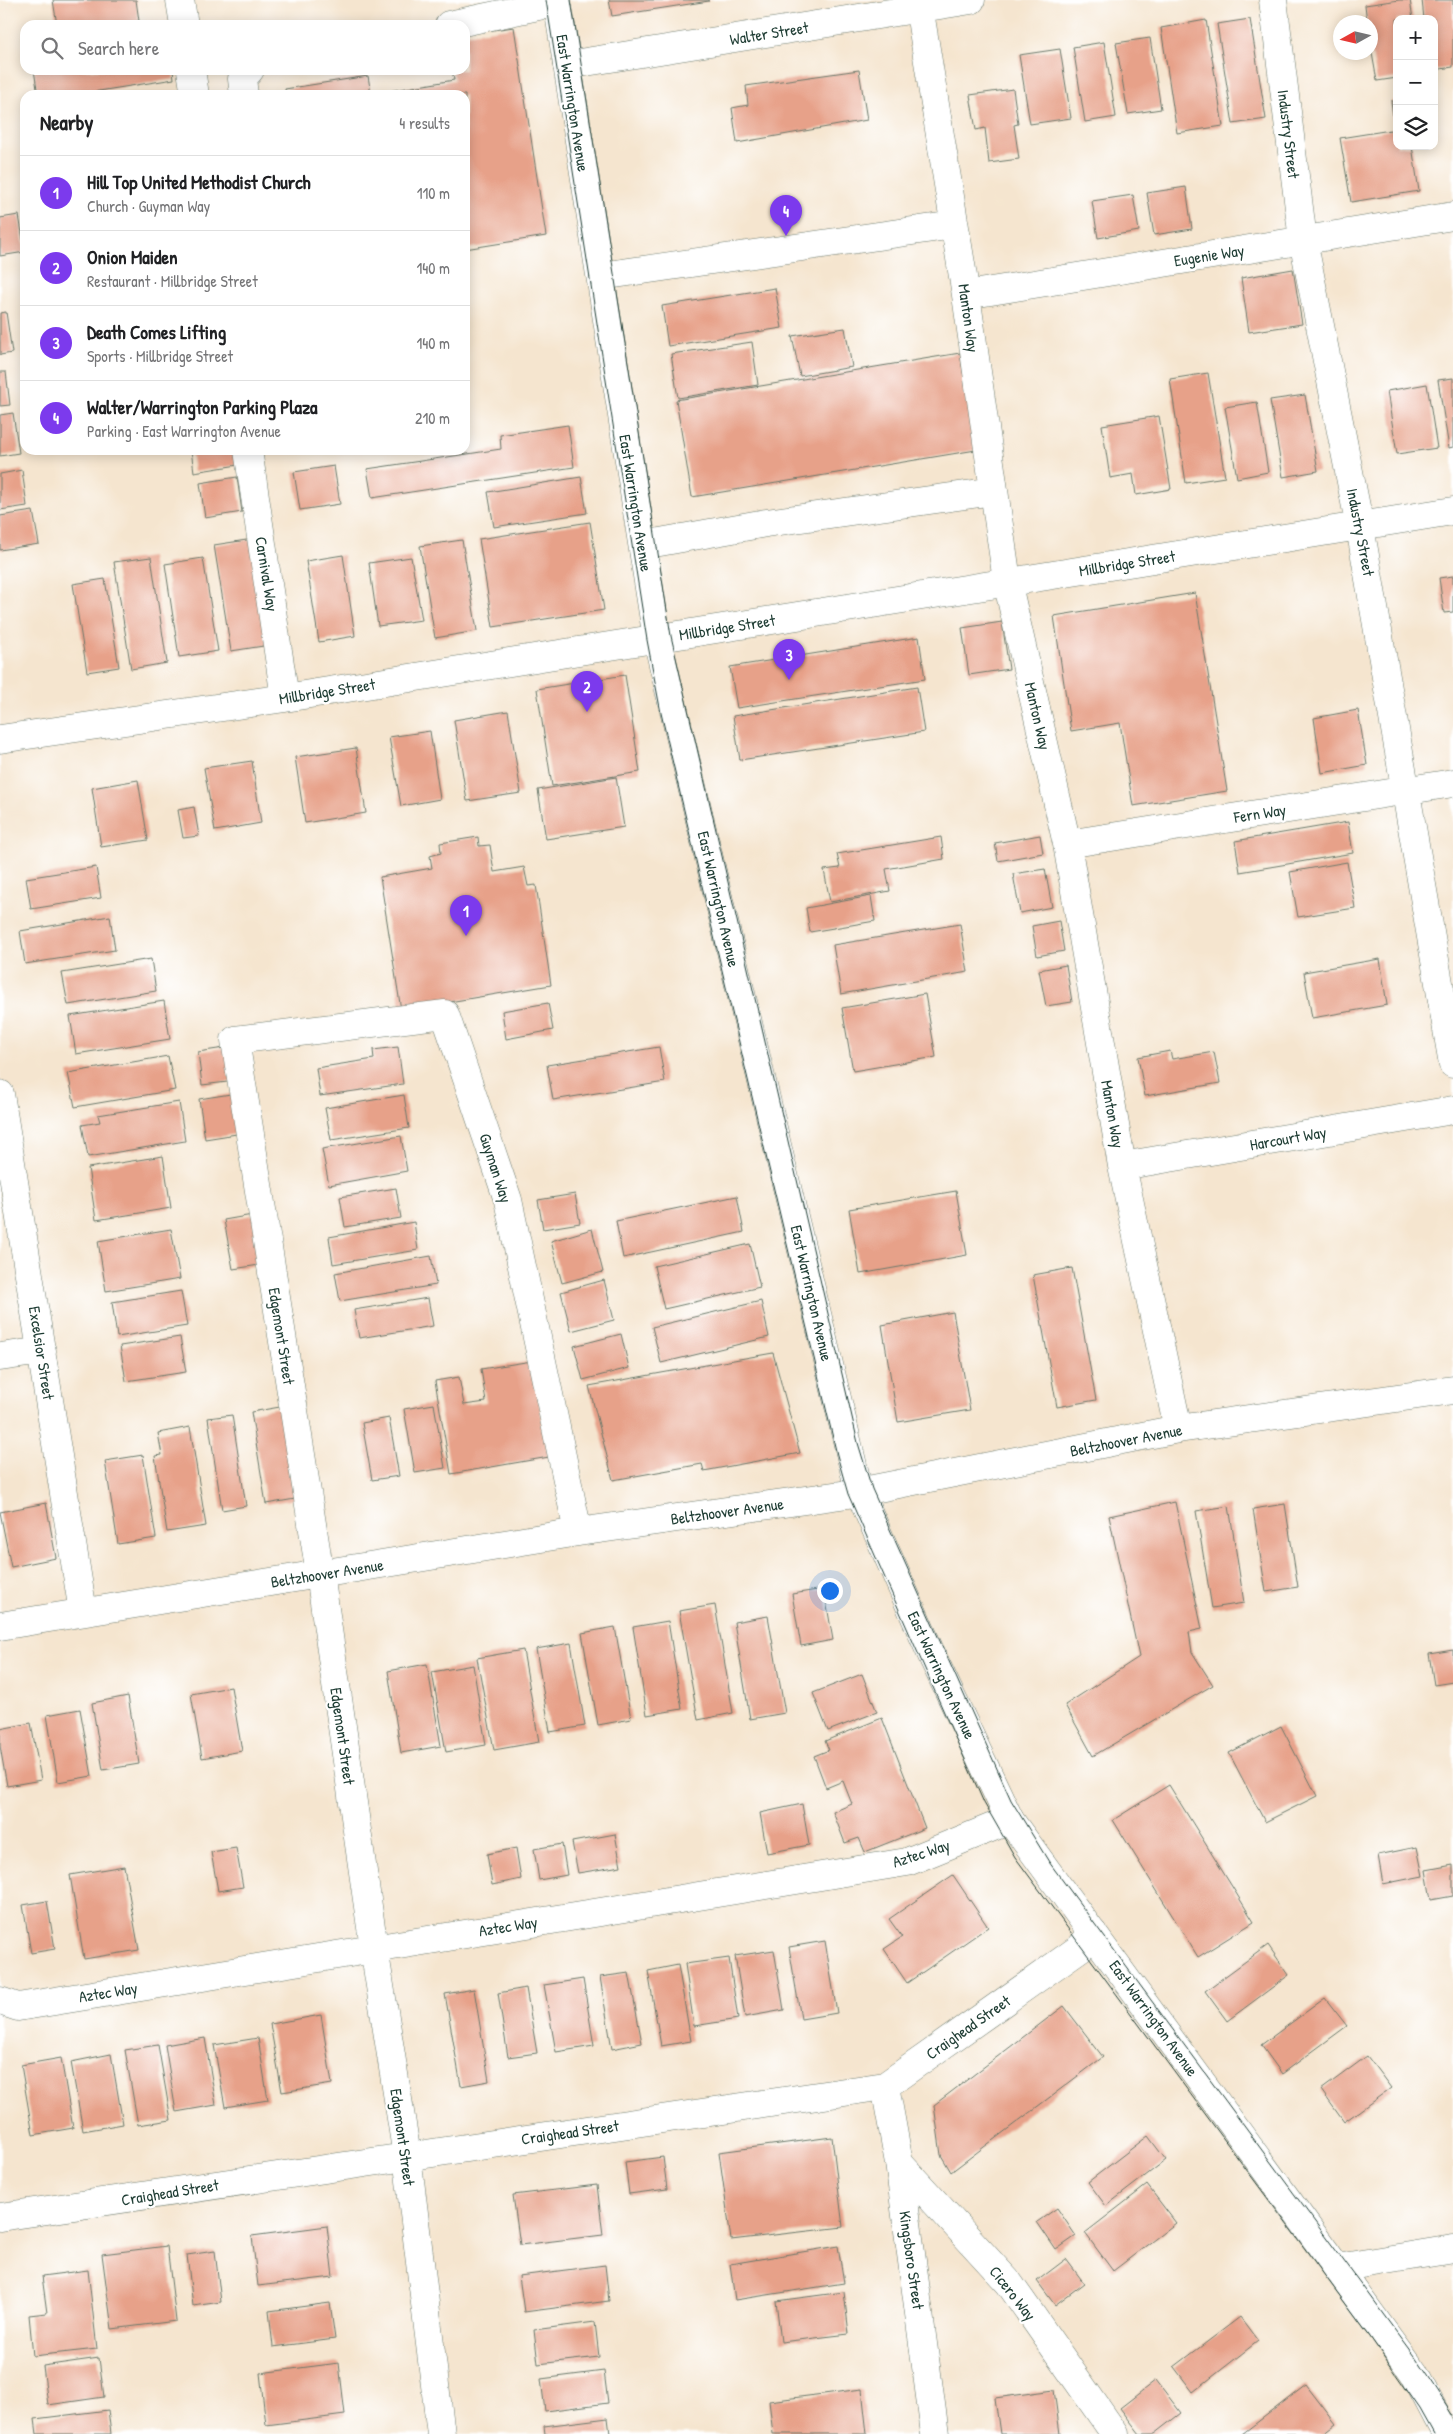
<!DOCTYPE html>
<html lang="en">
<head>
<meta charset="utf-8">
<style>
  body { margin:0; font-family:"Patrick Hand",sans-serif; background:#f2f2f2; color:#202124 }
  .controls { position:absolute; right:15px; top:15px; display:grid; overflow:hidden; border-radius:10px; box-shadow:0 2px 12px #0003 }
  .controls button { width:45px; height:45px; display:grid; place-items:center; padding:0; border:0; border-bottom:1px solid #e0e0e0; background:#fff; color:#202124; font:25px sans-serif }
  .compass { position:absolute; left:1333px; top:15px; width:45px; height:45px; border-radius:50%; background:#fff; box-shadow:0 2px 12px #0003; rotate:262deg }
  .you { position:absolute; left:829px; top:1590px; width:18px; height:18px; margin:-12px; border:4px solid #fff; border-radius:50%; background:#1a73e8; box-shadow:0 0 0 8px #1a73e833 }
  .badge { display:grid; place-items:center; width:32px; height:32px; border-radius:50%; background:#7c3aed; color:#fff; font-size:16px; font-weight:700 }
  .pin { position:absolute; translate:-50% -41px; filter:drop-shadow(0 1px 2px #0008) }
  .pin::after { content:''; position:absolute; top:26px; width:18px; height:15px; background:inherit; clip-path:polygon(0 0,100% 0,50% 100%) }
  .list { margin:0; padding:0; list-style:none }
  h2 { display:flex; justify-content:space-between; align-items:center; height:65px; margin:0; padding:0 20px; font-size:21px }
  h2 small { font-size:16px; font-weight:400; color:#757577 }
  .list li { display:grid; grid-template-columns:32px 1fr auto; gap:15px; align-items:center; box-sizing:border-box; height:75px; padding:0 20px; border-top:1px solid #e0e0e0 }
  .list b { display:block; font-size:19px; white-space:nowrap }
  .list p { margin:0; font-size:16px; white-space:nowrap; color:#757577 }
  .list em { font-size:16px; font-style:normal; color:#757577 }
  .icon { flex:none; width:28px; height:28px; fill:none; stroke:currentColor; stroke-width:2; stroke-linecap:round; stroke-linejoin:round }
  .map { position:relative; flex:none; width:1453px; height:2434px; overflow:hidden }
  .search { position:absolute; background:#fff; box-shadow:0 2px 12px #0003; left:20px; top:20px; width:450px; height:55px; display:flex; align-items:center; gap:12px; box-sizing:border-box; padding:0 18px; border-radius:15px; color:#757577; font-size:19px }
  .panel { position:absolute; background:#fff; box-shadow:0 2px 12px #0003; left:20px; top:90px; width:450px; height:365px; border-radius:15px }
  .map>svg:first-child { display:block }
  .building { fill:#e7a189 }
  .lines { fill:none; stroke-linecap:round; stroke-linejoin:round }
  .minor-casing { stroke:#6a786a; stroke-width:29 }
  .major-casing { stroke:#6a786a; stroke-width:29 }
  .minor { stroke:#fff; stroke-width:28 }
  .major { stroke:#fff; stroke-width:28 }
  .tram { stroke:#1f3d34; stroke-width:1 }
  .labels { text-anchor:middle; stroke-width:4.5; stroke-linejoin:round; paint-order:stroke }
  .street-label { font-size:16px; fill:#1f3d34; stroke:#fff }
</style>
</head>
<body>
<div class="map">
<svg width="1453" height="2434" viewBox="0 0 1453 2434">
  <rect width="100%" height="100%" fill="#fff"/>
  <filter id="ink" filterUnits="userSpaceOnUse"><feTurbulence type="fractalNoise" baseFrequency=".02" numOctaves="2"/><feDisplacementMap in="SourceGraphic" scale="10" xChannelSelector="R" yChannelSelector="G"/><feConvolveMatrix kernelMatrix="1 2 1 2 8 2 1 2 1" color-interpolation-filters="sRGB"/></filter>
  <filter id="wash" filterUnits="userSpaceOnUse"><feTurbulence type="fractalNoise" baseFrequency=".0096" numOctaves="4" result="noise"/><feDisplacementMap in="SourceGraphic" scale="20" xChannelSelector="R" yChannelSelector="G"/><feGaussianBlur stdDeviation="1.12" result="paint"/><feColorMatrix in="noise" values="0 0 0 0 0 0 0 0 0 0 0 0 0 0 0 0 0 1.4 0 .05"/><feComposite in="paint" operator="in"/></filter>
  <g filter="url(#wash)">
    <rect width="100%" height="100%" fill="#f5e5cf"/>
    <g id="blocks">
      <path class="building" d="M53,0H136L139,21L114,25H57Z
        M609,0H708L709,1L612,16Z
        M1399,0H1410L1413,19H1397V78L1377,81L1370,42V22H1367L1365,5Z
        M1422,0H1453V67L1434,70V19H1424Z
        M1250,19L1266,119L1233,124L1217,24Z
        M1206,20L1223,126L1177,133L1161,28Z
        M514,27L546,236L465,249V95H286L285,89L368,76L371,94L454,80L452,70H465V34Z
        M1150,38L1161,109L1128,114L1116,43Z
        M1104,42L1116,117L1085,122L1073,47Z
        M1060,49L1071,118L1030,124L1019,55Z
        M34,70H173L174,79L74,95H38Z
        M859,70L867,120L737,143L732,108L748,105L746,86Z
        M1013,89L1018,124L1014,125L1019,159L989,163L985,128L976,130L970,95Z
        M1391,101H1397V124H1394Z
        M1397,129V146H1412L1419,191L1351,202L1340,138Z
        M1186,187L1192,229L1154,235L1147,193Z
        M1133,195L1139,231L1098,238L1092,201Z
        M19,215L25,252L0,256V218Z
        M1293,269L1302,324L1249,332L1241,278Z
        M775,288L782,328L668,346L662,306Z
        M6,312L12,353L0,355V313Z
        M845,328L852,367L800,376L792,336Z
        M752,342L758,385L678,398L671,354Z
        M960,353L976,450L692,497L676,400Z
        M0,372H6L10,405L0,406Z
        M1208,373L1225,477L1186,483L1170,379Z
        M1453,378V447L1449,448L1438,380Z
        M1427,384L1437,448L1397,454L1387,391Z
        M1305,395L1318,471L1283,477L1270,400Z
        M1257,402L1268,472L1237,478L1225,407Z
        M13,413L19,453L0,456V415Z
        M1159,416L1171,489L1136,495L1133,474L1110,478L1102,425Z
        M568,425L574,467L372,498L367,469L501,449L500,435Z
        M191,450H235L238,465L194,472Z
        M334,466L340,504L300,510L294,472Z
        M22,470L27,506L0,510V474Z
        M237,477L242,512L205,518L200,483Z
        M581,477L587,513L494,527L488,492Z
        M33,511L39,544L0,550V516Z
        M590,522L604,610L493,627L479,539Z
        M253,539L270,645L231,651L214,545Z
        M462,540L477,631L435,638L420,546Z
        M343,555L355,636L319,642L306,561Z
        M151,557L167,663L131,669L114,562Z
        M411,557L422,620L378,626L369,563Z
        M203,558L218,651L179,657L165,564Z
        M1453,576V612L1444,613L1439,578Z
        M105,579L119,667L87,672L73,584Z
        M1195,593L1227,791L1133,806L1120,723L1071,731L1054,616Z
        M1002,622L1009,669L969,675L962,628Z
        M919,637L925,679L737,708L730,667Z
        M625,675L640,772L552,786L537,689Z
        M917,687L924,732L740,760L733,716Z
        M1358,710L1367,765L1322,773L1314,718Z
        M508,711L521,793L467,801L454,720Z
        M430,731L440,799L401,806L389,737Z
        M356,748L366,813L305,823L295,757Z
        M252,761L261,823L215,831L204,768Z
        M616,777L624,827L546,839L538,790Z
        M138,780L148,840L101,847L92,788Z
        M194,807L199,836L183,838L178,810Z
        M1348,822L1353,853L1240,872L1235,841Z
        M1040,835L1043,853L998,861L995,843Z
        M478,837L479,846L490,845L494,872L524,867L528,886L536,885L551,985L401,1010L380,877L432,868L430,856L441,853L440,843Z
        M941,837L944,859L886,869L890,891L830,902L824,870L840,868L837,854Z
        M1347,862L1355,908L1298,917L1290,872Z
        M96,867L101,898L31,909L26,878Z
        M1045,869L1052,907L1020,913L1013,874Z
        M871,896L875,921L810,932L806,908Z
        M110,916L115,950L25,964L20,931Z
        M1059,921L1064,951L1037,956L1032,926Z
        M960,924L968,972L841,994L833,945Z
        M151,959L156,991L68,1005L62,973Z
        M1380,959L1387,1005L1312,1018L1304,972Z
        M1066,965L1072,1002L1046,1006L1039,970Z
        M925,994L936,1057L853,1071L842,1008Z
        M164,1001L170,1039L76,1054L70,1016Z
        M548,1003L553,1030L506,1039L502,1011Z
        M231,1047L236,1081L202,1085L198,1052Z
        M398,1047L403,1084L320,1096L316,1068L374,1059L373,1050Z
        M659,1047L665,1082L553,1100L547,1065Z
        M1170,1051L1172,1059L1214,1052L1220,1083L1145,1096L1138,1057Z
        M168,1056L175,1090L75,1107L68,1073Z
        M237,1093L243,1133L205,1139L199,1099Z
        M404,1095L409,1128L331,1140L325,1108Z
        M179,1102L185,1141L88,1157L82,1125L100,1122L98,1115Z
        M401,1136L407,1171L329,1185L322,1149Z
        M163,1156L171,1208L96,1220L88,1168Z
        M396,1188L401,1218L345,1227L340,1197Z
        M956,1191L967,1255L860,1274L849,1209Z
        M575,1194L580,1223L543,1229L538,1200Z
        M737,1196L744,1232L623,1258L616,1221Z
        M258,1214L266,1264L233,1269L224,1220Z
        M414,1222L418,1250L333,1264L329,1237Z
        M171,1229L180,1279L106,1291L98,1241Z
        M592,1229L603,1272L562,1283L551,1241Z
        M750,1244L760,1287L664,1309L654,1266Z
        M431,1256L436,1285L340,1301L335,1273Z
        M1072,1268L1096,1400L1057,1407L1033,1275Z
        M604,1280L614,1320L571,1331L561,1292Z
        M181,1291L187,1326L117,1337L112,1302Z
        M428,1298L433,1326L359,1338L354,1310Z
        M761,1301L769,1337L661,1363L652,1327Z
        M953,1312L970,1410L898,1422L882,1325Z
        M621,1334L629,1368L583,1380L574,1346Z
        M180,1337L186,1372L126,1381L120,1346Z
        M773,1353L800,1453L704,1471L702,1464L613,1480L589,1386Z
        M532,1361L549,1457L451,1474L435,1381L459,1377L464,1405L486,1402L481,1369Z
        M434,1404L445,1468L415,1473L404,1409Z
        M280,1407L295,1499L266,1504L251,1412Z
        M232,1415L246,1506L222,1510L208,1418Z
        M389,1418L399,1476L372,1480L362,1423Z
        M190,1427L206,1526L167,1532L155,1456L162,1455L158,1433Z
        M143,1455L156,1538L118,1544L105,1461Z
        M1175,1502L1202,1629L1189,1632L1192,1652L1213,1685L1093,1756L1065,1705L1139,1657L1109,1516Z
        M46,1503L56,1558L11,1567L0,1512Z
        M1285,1504L1298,1587L1266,1592L1253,1509Z
        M1229,1506L1244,1603L1212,1608L1196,1511Z
        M824,1589L833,1640L801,1646L792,1594Z
        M715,1605L733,1713L698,1720L679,1611Z
        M768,1616L785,1713L750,1719L734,1622Z
        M668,1621L682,1709L647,1715L633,1627Z
        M615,1627L631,1719L598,1725L582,1633Z
        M571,1643L585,1726L550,1732L536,1649Z
        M523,1650L539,1742L494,1750L477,1658Z
        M1453,1650V1682L1434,1685L1429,1654Z
        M427,1664L441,1746L401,1753L388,1671Z
        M473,1665L486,1745L446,1752L432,1672Z
        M862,1674L877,1712L828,1731L813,1693Z
        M231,1687L242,1751L202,1758L191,1694Z
        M128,1696L139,1764L103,1770L92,1703Z
        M80,1709L92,1776L58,1782L47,1715Z
        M882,1718L925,1828L865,1852L859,1838L845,1843L833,1812L852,1804L843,1781L826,1788L814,1756L829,1750L825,1741Z
        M31,1723L41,1780L7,1786L0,1746V1729Z
        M1281,1726L1317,1796L1265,1822L1229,1753Z
        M1169,1785L1254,1922L1198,1957L1113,1820Z
        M802,1804L809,1845L767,1853L760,1813Z
        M615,1834L621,1866L578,1873L572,1842Z
        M562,1844L567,1875L539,1880L534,1849Z
        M1417,1847L1423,1876L1383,1884L1378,1855Z
        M236,1848L243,1887L218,1891L211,1852Z
        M516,1848L521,1879L492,1885L487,1854Z
        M1453,1865V1896L1431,1900L1426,1870Z
        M124,1866L139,1950L84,1959L70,1875Z
        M953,1875L988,1927L907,1983L884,1949L902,1937L889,1919Z
        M47,1901L55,1949L31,1953L23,1905Z
        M825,1941L837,2013L801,2019L789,1947Z
        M1268,1945L1289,1975L1227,2021L1205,1991Z
        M774,1950L784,2010L745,2017L735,1956Z
        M729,1958L738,2019L694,2026L685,1964Z
        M678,1965L691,2041L661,2046L648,1971Z
        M629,1973L642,2043L612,2049L600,1977Z
        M583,1979L594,2046L556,2052L544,1985Z
        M526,1988L537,2053L508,2057L498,1993Z
        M474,1989L489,2081L461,2086L445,1994Z
        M1325,1998L1347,2026L1282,2074L1261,2045Z
        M1064,2006L1103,2057L951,2172L941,2155L934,2105Z
        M321,2015L332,2084L282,2092L270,2024Z
        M205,2038L216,2105L176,2112L165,2045Z
        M258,2038L268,2100L225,2107L214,2045Z
        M158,2045L171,2120L138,2125L125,2050Z
        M111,2054L123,2124L83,2131L71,2062Z
        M1367,2056L1391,2088L1344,2122L1321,2090Z
        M61,2058L73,2128L33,2135L21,2065Z
        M1148,2136L1166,2160L1106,2206L1088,2182Z
        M832,2137L843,2227L731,2240L719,2152Z
        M663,2157L667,2189L629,2194L625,2162Z
        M597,2185L603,2235L520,2245L513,2195Z
        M1147,2185L1176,2223L1113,2271L1085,2233Z
        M1057,2208L1076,2236L1056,2250L1037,2222Z
        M327,2226L333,2277L258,2286L252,2236Z
        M167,2246L176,2321L112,2329L102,2254Z
        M838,2246L844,2283L735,2300L730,2264Z
        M215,2251L221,2302L193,2306L187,2255Z
        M1066,2259L1084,2283L1055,2305L1037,2281Z
        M605,2265L609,2301L524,2312L519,2276Z
        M88,2270L97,2349L33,2356L29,2315L47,2313L42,2276Z
        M844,2292L849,2334L781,2342L776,2301Z
        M330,2303L335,2339L273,2347L269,2311Z
        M1240,2317L1258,2341L1193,2392L1174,2367Z
        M595,2322L599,2357L538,2364L534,2330Z
        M99,2358L104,2397L48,2405L43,2366Z
        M339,2363L345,2415L266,2425L260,2373Z
        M604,2371L608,2403L545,2411L541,2379Z
        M1156,2380L1181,2413L1154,2434H1140L1120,2408Z
        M1306,2385L1336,2424L1323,2434H1242Z
        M862,2389L867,2434H773L769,2401Z
        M1054,2390L1060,2434H1000L995,2398Z
        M108,2410L111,2434H37L35,2419Z
        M608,2418L610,2434H545L544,2426Z"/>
    </g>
  </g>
  <g filter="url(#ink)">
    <use href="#blocks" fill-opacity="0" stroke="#6a786a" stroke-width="1"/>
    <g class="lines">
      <defs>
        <path id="minor" d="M180,0L184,25
          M918,0L966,295L1007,581L1067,844L1122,1166L1178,1429
          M1273,0L1303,240L1360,527L1453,1064
          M449,25L557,2
          M567,65L971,0
          M191,70L195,95
          M244,95L242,79L250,70
          M601,276L954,225
          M966,295L1453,216
          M248,450L285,698
          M643,545L766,523L994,491
          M0,739L285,698L1453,511
          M1067,844L1453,783
          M0,1094L83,1612
          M1122,1166L1453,1110
          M0,1357L42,1351
          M0,1626L578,1532L848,1494L1178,1429L1453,1390
          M0,2001L18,2007L907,1862L1010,1820
          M885,2086L899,2163L935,2434
          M899,2163L1009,2283L1115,2434
          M0,2217L885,2086L1080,1948L1093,1933
          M1337,2268L1453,2249
          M441,2434L407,2156L374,1948L320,1574L235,1040L445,1014L508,1200L578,1532"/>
        <path id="major" d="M557,0L657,639L859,1491L934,1660L1010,1820L1414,2373L1446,2434"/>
      </defs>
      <use href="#minor" class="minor-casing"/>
      <use href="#major" class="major-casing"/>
      <use href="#minor" class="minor"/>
      <use href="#major" class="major"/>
      <path class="tram" d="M546,0L647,640L661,713L837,1455L848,1494L984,1803L1015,1857L1368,2334L1420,2409L1434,2434
        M571,0L671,636L858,1443L872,1489L1011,1800L1049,1862L1414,2356L1453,2415"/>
    </g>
  </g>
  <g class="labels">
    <g class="street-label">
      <text transform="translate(769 33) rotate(-9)" y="6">Walter Street</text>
      <text transform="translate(573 103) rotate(81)" y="6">East Warrington Avenue</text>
      <text transform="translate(1289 134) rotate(83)" y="6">Industry Street</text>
      <text transform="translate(1209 255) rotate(-9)" y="6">Eugenie Way</text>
      <text transform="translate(969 318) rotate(82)" y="6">Manton Way</text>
      <text transform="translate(636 503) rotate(81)" y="6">East Warrington Avenue</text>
      <text transform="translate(1361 532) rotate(79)" y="6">Industry Street</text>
      <text transform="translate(1127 563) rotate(-9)" y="6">Millbridge Street</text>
      <text transform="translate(267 574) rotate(81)" y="6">Carnival Way</text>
      <text transform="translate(727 627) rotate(-9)" y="6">Millbridge Street</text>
      <text transform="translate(327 691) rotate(-9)" y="6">Millbridge Street</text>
      <text transform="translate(1038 716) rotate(77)" y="6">Manton Way</text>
      <text transform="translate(1260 813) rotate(-9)" y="6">Fern Way</text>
      <text transform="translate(719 899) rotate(77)" y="6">East Warrington Avenue</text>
      <text transform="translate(1113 1114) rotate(80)" y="6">Manton Way</text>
      <text transform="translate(1288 1138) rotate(-10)" y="6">Harcourt Way</text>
      <text transform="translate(496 1168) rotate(72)" y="6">Guyman Way</text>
      <text transform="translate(812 1293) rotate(77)" y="6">East Warrington Avenue</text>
      <text transform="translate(282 1336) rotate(81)" y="6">Edgemont Street</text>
      <text transform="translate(42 1353) rotate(81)" y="6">Excelsior Street</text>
      <text transform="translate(1126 1440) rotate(-11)" y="6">Beltzhoover Avenue</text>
      <text transform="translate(727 1511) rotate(-8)" y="6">Beltzhoover Avenue</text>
      <text transform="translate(327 1573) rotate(-9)" y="6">Beltzhoover Avenue</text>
      <text transform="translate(942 1675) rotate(65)" y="6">East Warrington Avenue</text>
      <text transform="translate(343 1736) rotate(82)" y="6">Edgemont Street</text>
      <text transform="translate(921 1853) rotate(-18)" y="6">Aztec Way</text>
      <text transform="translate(508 1926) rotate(-9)" y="6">Aztec Way</text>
      <text transform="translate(108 1992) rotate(-9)" y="6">Aztec Way</text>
      <text transform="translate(1154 2018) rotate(54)" y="6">East Warrington Avenue</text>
      <text transform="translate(968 2027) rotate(-35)" y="6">Craighead Street</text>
      <text transform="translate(570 2132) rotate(-8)" y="6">Craighead Street</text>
      <text transform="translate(403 2137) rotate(82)" y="6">Edgemont Street</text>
      <text transform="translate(170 2192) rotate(-9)" y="6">Craighead Street</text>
      <text transform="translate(912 2260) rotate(82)" y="6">Kingsboro Street</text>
      <text transform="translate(1013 2293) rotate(52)" y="6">Cicero Way</text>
    </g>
  </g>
</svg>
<div class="controls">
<button>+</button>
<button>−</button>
<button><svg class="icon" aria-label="layers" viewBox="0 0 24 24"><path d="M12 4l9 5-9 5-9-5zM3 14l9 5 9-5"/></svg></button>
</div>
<svg class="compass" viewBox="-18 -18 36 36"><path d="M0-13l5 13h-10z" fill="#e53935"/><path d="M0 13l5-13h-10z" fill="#757577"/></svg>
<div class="you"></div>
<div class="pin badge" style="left:466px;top:936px">1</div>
<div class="pin badge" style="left:587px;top:712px">2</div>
<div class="pin badge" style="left:789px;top:680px">3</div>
<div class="pin badge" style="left:786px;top:236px">4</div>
<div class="search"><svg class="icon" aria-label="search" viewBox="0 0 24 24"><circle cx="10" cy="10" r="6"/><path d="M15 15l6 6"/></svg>Search here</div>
<section class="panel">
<h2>Nearby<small>4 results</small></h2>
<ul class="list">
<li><span class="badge">1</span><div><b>Hill Top United Methodist Church</b><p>Church · Guyman Way</p></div><em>110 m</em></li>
<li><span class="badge">2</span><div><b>Onion Maiden</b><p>Restaurant · Millbridge Street</p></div><em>140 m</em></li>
<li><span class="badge">3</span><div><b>Death Comes Lifting</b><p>Sports · Millbridge Street</p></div><em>140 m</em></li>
<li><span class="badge">4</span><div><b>Walter/Warrington Parking Plaza</b><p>Parking · East Warrington Avenue</p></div><em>210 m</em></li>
</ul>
</section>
</div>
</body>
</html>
